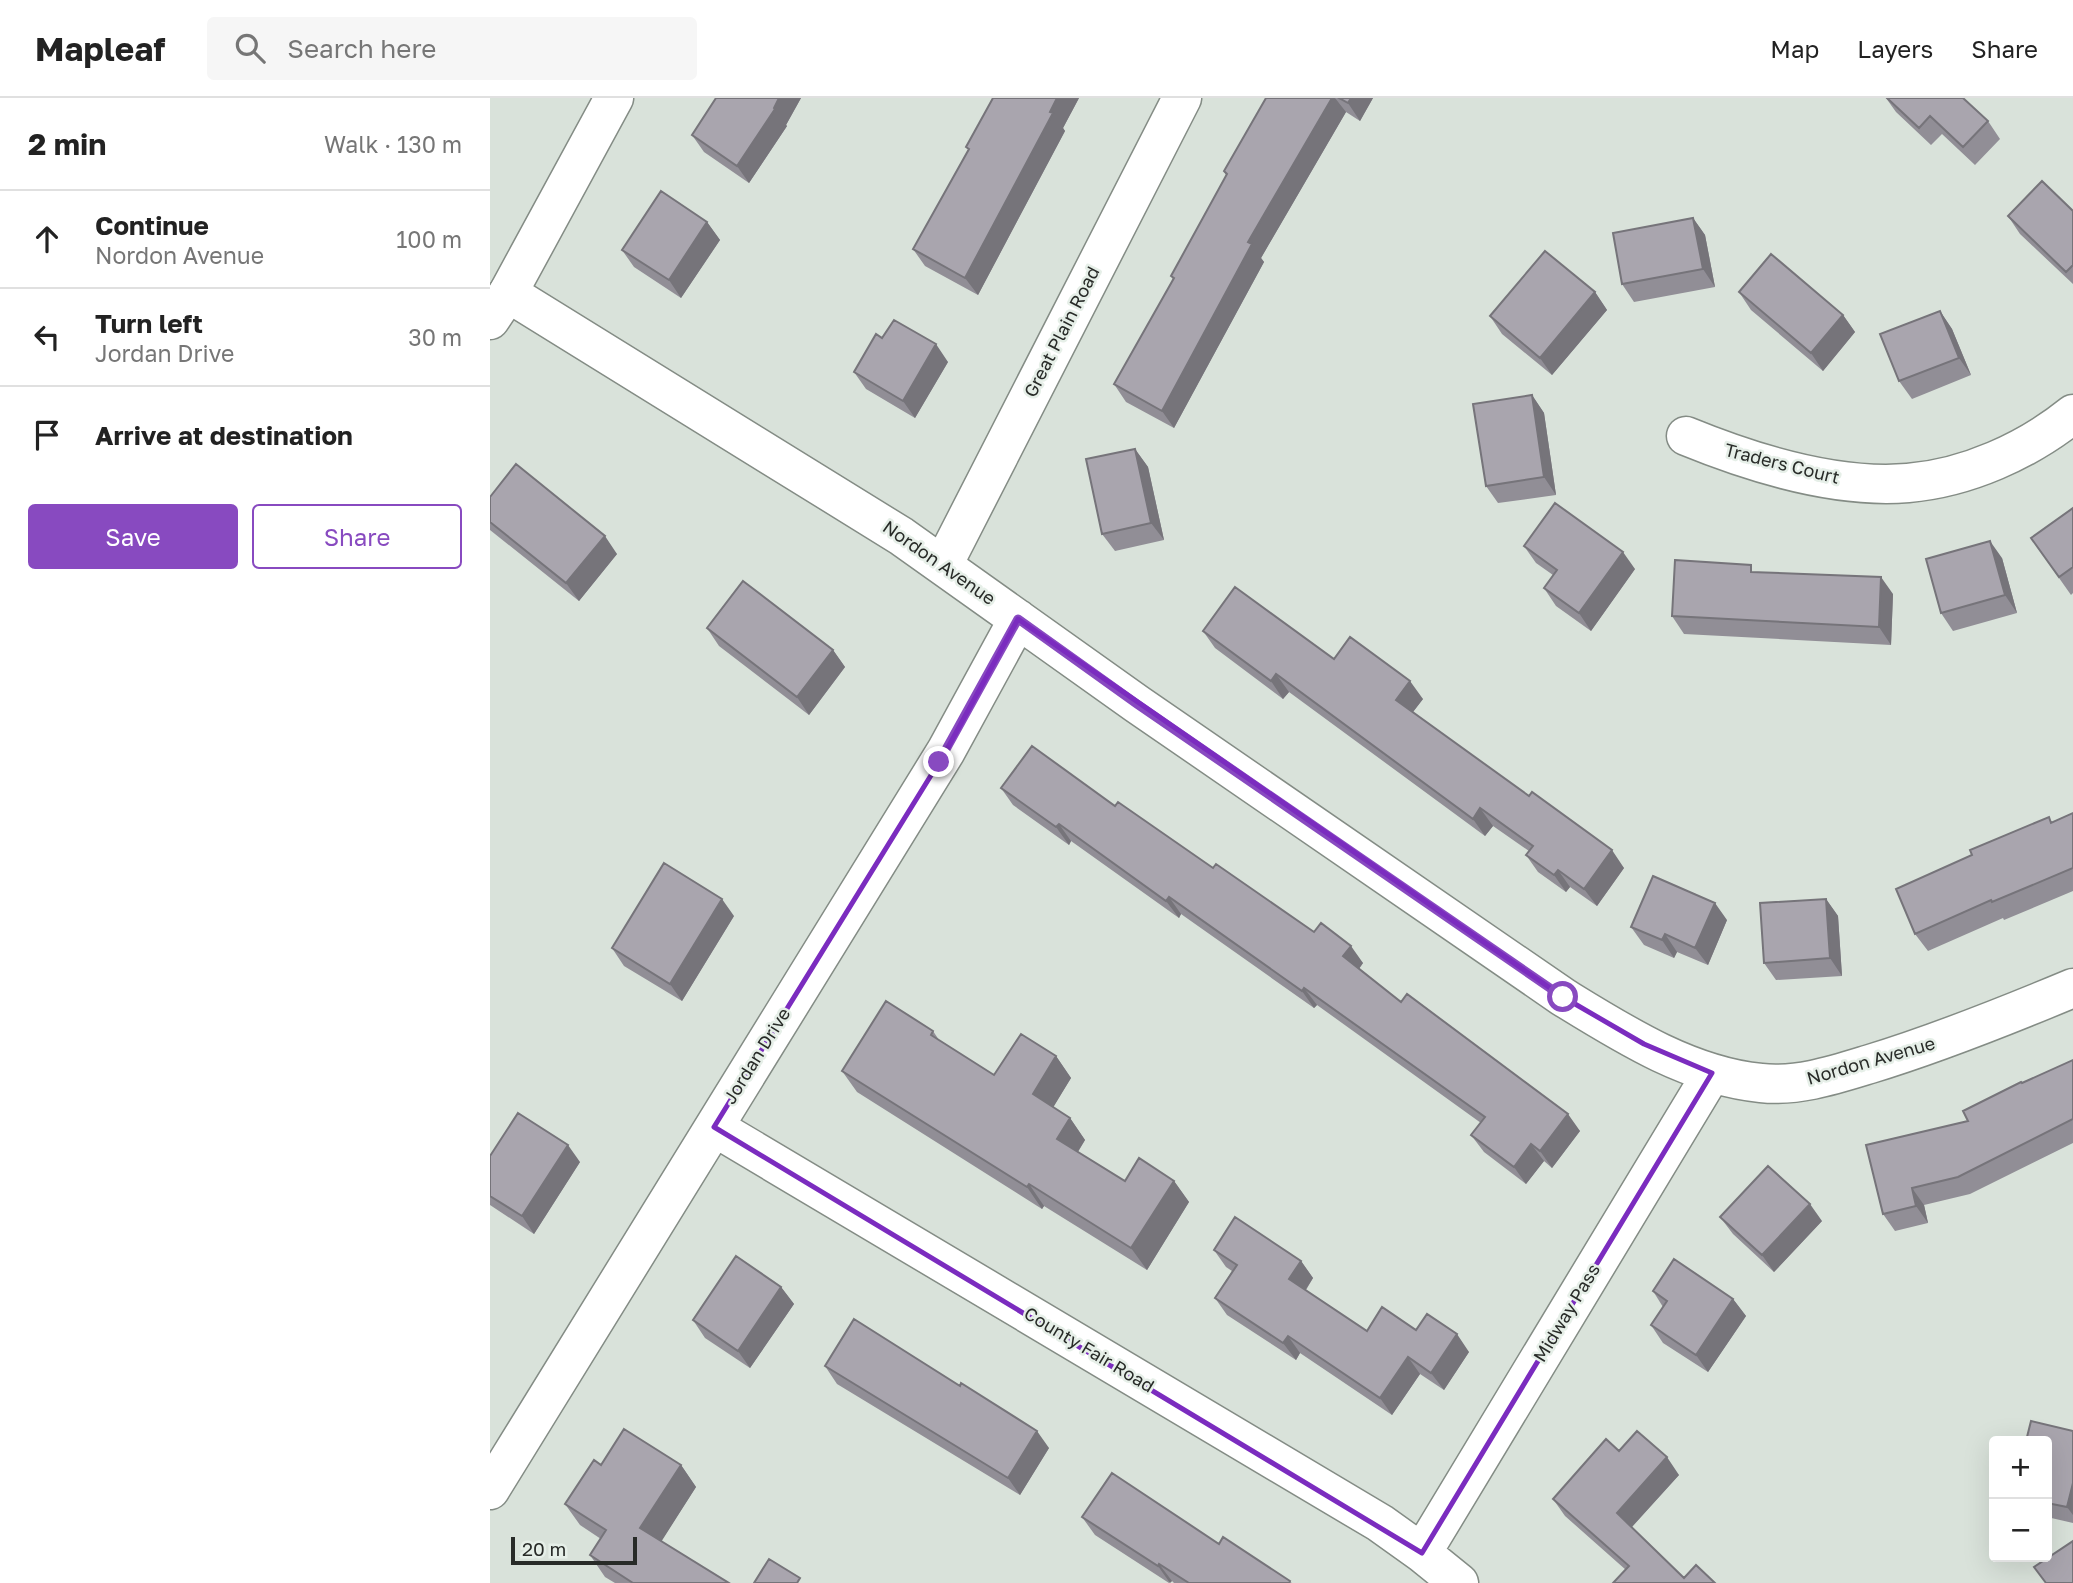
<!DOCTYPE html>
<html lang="en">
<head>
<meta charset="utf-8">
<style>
  body { margin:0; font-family:"Golos Text",sans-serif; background:#f6f6f6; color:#222 }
  .controls { position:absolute; right:21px; bottom:21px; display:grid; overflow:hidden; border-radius:7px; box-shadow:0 7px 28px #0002 }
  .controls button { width:63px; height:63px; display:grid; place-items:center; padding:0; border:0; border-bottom:2px solid #e0e0e0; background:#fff; color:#222; font:35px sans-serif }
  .scale { position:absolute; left:21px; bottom:18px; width:126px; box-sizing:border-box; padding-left:7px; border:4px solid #282b28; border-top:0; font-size:19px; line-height:24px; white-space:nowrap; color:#282b28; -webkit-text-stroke:5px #e6efe8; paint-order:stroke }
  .stop { position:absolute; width:21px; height:21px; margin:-16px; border:5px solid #884ac0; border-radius:50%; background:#fff }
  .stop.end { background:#884ac0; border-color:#fff; box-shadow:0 2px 7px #0008 }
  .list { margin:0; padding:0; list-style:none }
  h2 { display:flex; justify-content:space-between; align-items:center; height:91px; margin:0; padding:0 28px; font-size:30px }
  h2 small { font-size:23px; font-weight:400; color:#767676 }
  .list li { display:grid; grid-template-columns:46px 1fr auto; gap:21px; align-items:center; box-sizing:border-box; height:98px; padding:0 28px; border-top:2px solid #e0e0e0 }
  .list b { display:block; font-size:26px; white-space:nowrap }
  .list p { margin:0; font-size:23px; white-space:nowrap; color:#767676 }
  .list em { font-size:23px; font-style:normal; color:#767676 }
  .actions { display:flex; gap:14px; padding:21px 28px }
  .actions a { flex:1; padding:16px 0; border:2px solid #884ac0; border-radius:7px; text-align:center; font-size:24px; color:#884ac0 }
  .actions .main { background:#884ac0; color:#fff }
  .icon { flex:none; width:38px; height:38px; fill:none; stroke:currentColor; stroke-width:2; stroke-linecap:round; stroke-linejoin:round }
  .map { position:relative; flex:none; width:1583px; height:1485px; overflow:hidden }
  header { display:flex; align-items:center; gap:42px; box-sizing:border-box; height:98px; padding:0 35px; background:#fff; border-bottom:2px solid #e0e0e0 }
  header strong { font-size:33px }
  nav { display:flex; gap:38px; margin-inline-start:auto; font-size:24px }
  .search { width:490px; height:63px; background:#f6f6f6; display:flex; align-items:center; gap:18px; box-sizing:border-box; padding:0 24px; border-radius:7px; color:#767676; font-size:26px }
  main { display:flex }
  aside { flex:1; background:#fff }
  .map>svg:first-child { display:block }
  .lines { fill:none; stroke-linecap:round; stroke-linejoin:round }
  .street-casing { stroke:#848c85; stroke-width:41 }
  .secondary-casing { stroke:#848c85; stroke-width:41 }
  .street { stroke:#fff; stroke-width:38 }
  .secondary { stroke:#fff; stroke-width:38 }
  .wall { fill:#918e96 }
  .shaded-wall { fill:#76747a }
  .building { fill:#a9a5ae; stroke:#76747a; stroke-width:2 }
  .route { stroke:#884ac0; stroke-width:9 }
  .marked { fill:none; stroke:#7b2cbf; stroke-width:5; stroke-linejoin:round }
  .labels { text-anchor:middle; stroke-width:5; stroke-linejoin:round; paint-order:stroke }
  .street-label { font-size:18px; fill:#282b28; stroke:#e6efe8 }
</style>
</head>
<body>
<header>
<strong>Mapleaf</strong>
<div class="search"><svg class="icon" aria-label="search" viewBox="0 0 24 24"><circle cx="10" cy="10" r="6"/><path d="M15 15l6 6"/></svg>Search here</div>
<nav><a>Map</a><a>Layers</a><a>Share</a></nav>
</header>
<main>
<aside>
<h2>2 min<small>Walk · 130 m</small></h2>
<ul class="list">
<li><svg class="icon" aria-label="ahead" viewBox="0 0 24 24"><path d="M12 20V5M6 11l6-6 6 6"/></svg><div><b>Continue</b><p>Nordon Avenue</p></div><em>100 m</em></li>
<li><svg class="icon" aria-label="left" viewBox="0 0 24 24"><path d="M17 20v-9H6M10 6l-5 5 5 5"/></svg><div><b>Turn left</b><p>Jordan Drive</p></div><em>30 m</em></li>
<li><svg class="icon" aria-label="arrive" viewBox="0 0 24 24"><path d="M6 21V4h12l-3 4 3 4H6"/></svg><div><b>Arrive at destination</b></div></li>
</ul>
<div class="actions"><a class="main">Save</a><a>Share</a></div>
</aside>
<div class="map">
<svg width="1583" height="1485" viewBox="0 0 1583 1485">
  <rect width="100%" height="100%" fill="#d9e2da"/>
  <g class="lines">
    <defs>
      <path id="street" d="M18,195L411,438L647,606L1073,899C1133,936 1199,978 1271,985C1308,989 1344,977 1380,966C1449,945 1516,918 1583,890
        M1196,338C1262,365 1346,391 1418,385C1477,380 1537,353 1583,316
        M453,467L692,0
        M224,1029L890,1425L932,1455L969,1485
        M0,1392L456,653L528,521
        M932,1455L1222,975"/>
      <path id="secondary" d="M0,222L18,195L124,0"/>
    </defs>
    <use href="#street" class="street-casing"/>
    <use href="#secondary" class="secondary-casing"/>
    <use href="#street" class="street"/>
    <use href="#secondary" class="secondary"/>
  </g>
  <path class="wall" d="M226,0H311L296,27L297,28L259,85L214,54L202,37Z
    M503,0H589L573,30L575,33L488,197L435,168L423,151L478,52L476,49Z
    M776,0H883L870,23L856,14L771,160L774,164L684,330L636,304L624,286L683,182L681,178L736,77L734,73Z
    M1396,0H1473L1498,23L1510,41L1485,67L1452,36L1441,47L1406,14Z
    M1583,113V186L1530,136L1518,118Z
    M1203,120L1215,137L1225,189L1144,204L1132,186Z
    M217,124L230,142L191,200L144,169L132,152Z
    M1105,194L1117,212L1062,277L1012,236L1000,218Z
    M1249,194L1353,217L1365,234L1333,273L1261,212Z
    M1450,213L1462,231L1481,277L1422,301L1409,283Z
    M392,240L458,264L425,320L376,291L364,274Z
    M1042,297L1054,315L1066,397L1008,405L996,388Z
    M645,351L658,369L674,442L625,453L612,436Z
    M0,399L127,456L89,503L0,432Z
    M1583,410V495L1581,497L1541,440Z
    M1034,448L1145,471L1101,533L1066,508L1054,490L1063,477L1046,465Z
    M1512,460L1527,515L1463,533L1451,515Z
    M1266,474L1403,496L1401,547L1194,536L1182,518Z
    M217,530L343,552L355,569L319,617L229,548Z
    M713,533L844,561L933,601L923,614L1134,770L1107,808L1080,789L1076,794L1048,774L1036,757L1039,753L1003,728L995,738L799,594L793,601L725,550Z
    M511,690L625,708L873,865L869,871L911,904L1090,1033L1062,1070L1054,1063L1036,1086L994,1054L981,1037L991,1025L827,907L824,910L691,816L689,820L581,743L579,747L523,707Z
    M1583,715V793L1514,822L1513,820L1438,853L1425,836L1562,724Z
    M1336,801L1348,818L1352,878L1286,882L1274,865Z
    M244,818L192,903L134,868L122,850Z
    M1237,822L1218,867L1187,854L1184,860L1154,847L1141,829Z
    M443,933L449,942L504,977L566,958L581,980L563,1009L580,1020L595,1042L588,1054L635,1083H684L699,1104L657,1172L554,1108L552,1111L367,994L352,973Z
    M1583,962V1045L1480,1096L1434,1107L1438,1125L1405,1133L1393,1116L1532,985Z
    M0,1058L90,1064L44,1136L0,1107Z
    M1230,1119L1332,1123L1284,1174L1243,1136Z
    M724,1152L811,1163L823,1180L816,1192L877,1233L926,1232L979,1254L954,1292L930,1276L902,1317L810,1255L806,1262L737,1217L725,1200L742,1173L736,1169Z
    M291,1189L304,1206L260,1270L215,1240L203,1222Z
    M1163,1193L1243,1201L1256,1218L1218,1274L1173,1245L1161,1227L1173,1209Z
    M335,1268L559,1350L530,1397L347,1286Z
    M1583,1333V1425L1557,1419V1343Z
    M1129,1353L1189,1377L1142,1429L1194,1480L1225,1485L1136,1472L1075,1418L1063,1401Z
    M111,1367H191L206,1389L171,1443L239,1485H125L115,1479L100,1457L111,1441L90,1427L75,1406Z
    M592,1419L729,1446L802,1485H684L682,1483L679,1485L605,1437Z"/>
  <path class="shaded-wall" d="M289,0H311L296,27L297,28L259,85L247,68Z
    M567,0H589L573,30L575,33L488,197L475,180Z
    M842,0H845L856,14L771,160L774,164L684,330L672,313L758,144Z
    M861,0H883L870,23L858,5Z
    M1203,120L1215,137L1225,189L1213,171Z
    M217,124L230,142L191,200L179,182Z
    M1105,194L1117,212L1062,277L1050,260Z
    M1450,213L1462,231L1481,277L1469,260Z
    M1353,217L1365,234L1333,273L1321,255Z
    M446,246L458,264L425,320L413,303Z
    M1042,297L1054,315L1066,397L1054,379Z
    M645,351L658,369L674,442L661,425Z
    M115,438L127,456L89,503L76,485Z
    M1500,443L1512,460L1527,515L1515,497Z
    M1133,454L1145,471L1101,533L1089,515Z
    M1391,479L1403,496L1401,547L1389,529Z
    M343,552L355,569L319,617L307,599Z
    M786,576L799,594L793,601L781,583Z
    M920,583L933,601L919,619L906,602Z
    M990,710L1003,728L995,738L983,721Z
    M569,726L581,743L579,747L566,729Z
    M1122,752L1134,770L1107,808L1094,791Z
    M1068,772L1080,789L1076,794L1064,777Z
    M679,799L691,816L689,820L676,803Z
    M232,801L244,818L192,903L180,886Z
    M1336,801L1348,818L1352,878L1340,860Z
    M1225,805L1237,822L1218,867L1205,850Z
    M1175,836L1187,854L1184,860L1172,842Z
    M861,848L873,865L865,876L853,858Z
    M814,890L827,907L824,910L812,893Z
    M566,958L581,980L558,1018L543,996Z
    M1078,1016L1090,1033L1062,1070L1050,1053Z
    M580,1020L595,1042L582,1063L567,1041Z
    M1041,1046L1054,1063L1036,1086L1024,1069Z
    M78,1047L90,1064L44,1136L32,1118Z
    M684,1083L699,1104L657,1172L641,1150Z
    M539,1086L554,1108L552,1111L537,1089Z
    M1422,1090L1434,1107L1438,1125L1426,1108Z
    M1320,1106L1332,1123L1284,1174L1272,1157Z
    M811,1163L823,1180L811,1199L799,1181Z
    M291,1189L304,1206L260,1270L248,1253Z
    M1243,1201L1256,1218L1218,1274L1206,1257Z
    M967,1236L979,1254L954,1292L941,1275Z
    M798,1238L810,1255L806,1262L793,1245Z
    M918,1259L930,1276L902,1317L890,1300Z
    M547,1333L559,1350L530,1397L518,1380Z
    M1177,1359L1189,1377L1139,1432L1127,1415Z
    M191,1367L206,1389L166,1452L150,1430Z
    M1583,1385V1417L1577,1409Z
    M669,1466L682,1483L680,1485L668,1468Z"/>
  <path class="building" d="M226,0H289L284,10L285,11L247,68L202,37Z
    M503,0H567L560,14L563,15L475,180L423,151L479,51L476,49Z
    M776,0H842L758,144L762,146L672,313L624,286L684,180L681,178L737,76L734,73Z
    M849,0H861L858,5Z
    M1397,0H1473L1498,23L1473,49L1440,18L1429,30Z
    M1552,83L1583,113V167L1576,174L1518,118Z
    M171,93L217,124L179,182L132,152Z
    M1203,120L1213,171L1132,186L1123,135Z
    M1055,153L1105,194L1050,260L1000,218Z
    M1281,156L1353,217L1321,255L1249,194Z
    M1450,213L1469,260L1409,283L1390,236Z
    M404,222L446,246L413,303L364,274L386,236L392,240Z
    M1042,297L1054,379L996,388L983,306Z
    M645,351L661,425L612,436L596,361Z
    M26,366L115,438L76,485L0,424V399Z
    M1065,405L1133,454L1089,515L1054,490L1067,472L1034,448Z
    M1583,410V469L1569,479L1541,440Z
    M1500,443L1515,497L1451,515L1436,461Z
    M1185,462L1261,467V474L1391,479L1389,529L1182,518Z
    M253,483L343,552L307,599L217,530Z
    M745,489L844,561L860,539L920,583L906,602L1039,698L1042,694L1122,752L1094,791L1068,772L1064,777L1036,757L1043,748L990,710L983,721L786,576L781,583L713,533Z
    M542,648L625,708L628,704L723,770L726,766L824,834L831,825L861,848L853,858L911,904L917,896L1078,1016L1050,1053L1041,1046L1024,1069L981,1037L995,1019L814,890L812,893L679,799L676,803L569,726L566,729L511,690Z
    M1583,715V770L1502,804L1501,802L1425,836L1406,791L1482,757L1480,752L1559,719L1561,725Z
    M174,765L232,801L180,886L122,850Z
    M1163,778L1225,805L1205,850L1175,836L1172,842L1141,829Z
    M1336,801L1340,860L1274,865L1270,805Z
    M396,903L443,933L441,937L504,977L531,936L566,958L543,996L580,1020L567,1041L635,1083L649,1060L684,1083L641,1150L539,1086L537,1089L352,973Z
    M1583,962V1021L1468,1079L1422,1090L1426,1108L1393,1116L1376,1047L1478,1023L1473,1013L1531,984L1532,985Z
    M28,1015L78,1047L32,1118L0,1098V1058Z
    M1278,1068L1320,1106L1272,1157L1230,1119Z
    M745,1119L811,1163L799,1181L877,1233L892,1209L926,1232L937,1216L967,1236L941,1275L918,1259L890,1300L798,1238L793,1245L725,1200L747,1167L724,1152Z
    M246,1158L291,1189L248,1253L203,1222Z
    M1184,1161L1243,1201L1206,1257L1161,1227L1177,1203L1163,1193Z
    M364,1221L470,1288L471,1285L547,1333L518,1380L335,1268Z
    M1541,1323L1583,1333V1385L1577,1409L1557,1405V1343H1536Z
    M134,1331L191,1367L150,1430L239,1485H143L100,1457L116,1432L75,1406L104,1362L111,1367Z
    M1147,1333L1177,1359L1127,1415L1194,1480L1206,1467L1225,1485H1123L1139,1468L1063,1401L1116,1341L1129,1353Z
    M622,1375L729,1446L733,1439L800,1483L799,1485H699L669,1466L668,1468L592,1419Z
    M1583,1443V1485H1556L1544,1469Z
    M279,1461L310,1480L307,1485H264Z"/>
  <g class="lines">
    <path class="route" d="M449,664L528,521L647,606L1073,899"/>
  </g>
  <path class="marked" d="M528,521L1073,899L1154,946L1222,975L932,1455L224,1029L456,653Z"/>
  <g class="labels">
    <g class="street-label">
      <text transform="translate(572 234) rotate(-63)" y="6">Great Plain Road</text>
      <text transform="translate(1292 366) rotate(14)" y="6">Traders Court</text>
      <text transform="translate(449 465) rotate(35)" y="6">Nordon Avenue</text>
      <text transform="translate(267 958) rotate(-58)" y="6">Jordan Drive</text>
      <text transform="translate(1381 963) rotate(-16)" y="6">Nordon Avenue</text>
      <text transform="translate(1077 1215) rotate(-59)" y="6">Midway Pass</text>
      <text transform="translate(599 1252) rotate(31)" y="6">County Fair Road</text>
    </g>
  </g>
</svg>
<div class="controls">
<button>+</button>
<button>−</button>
</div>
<div class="scale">20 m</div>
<div class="stop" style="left:1073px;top:899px"></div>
<div class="stop end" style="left:449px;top:664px"></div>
</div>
</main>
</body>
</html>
